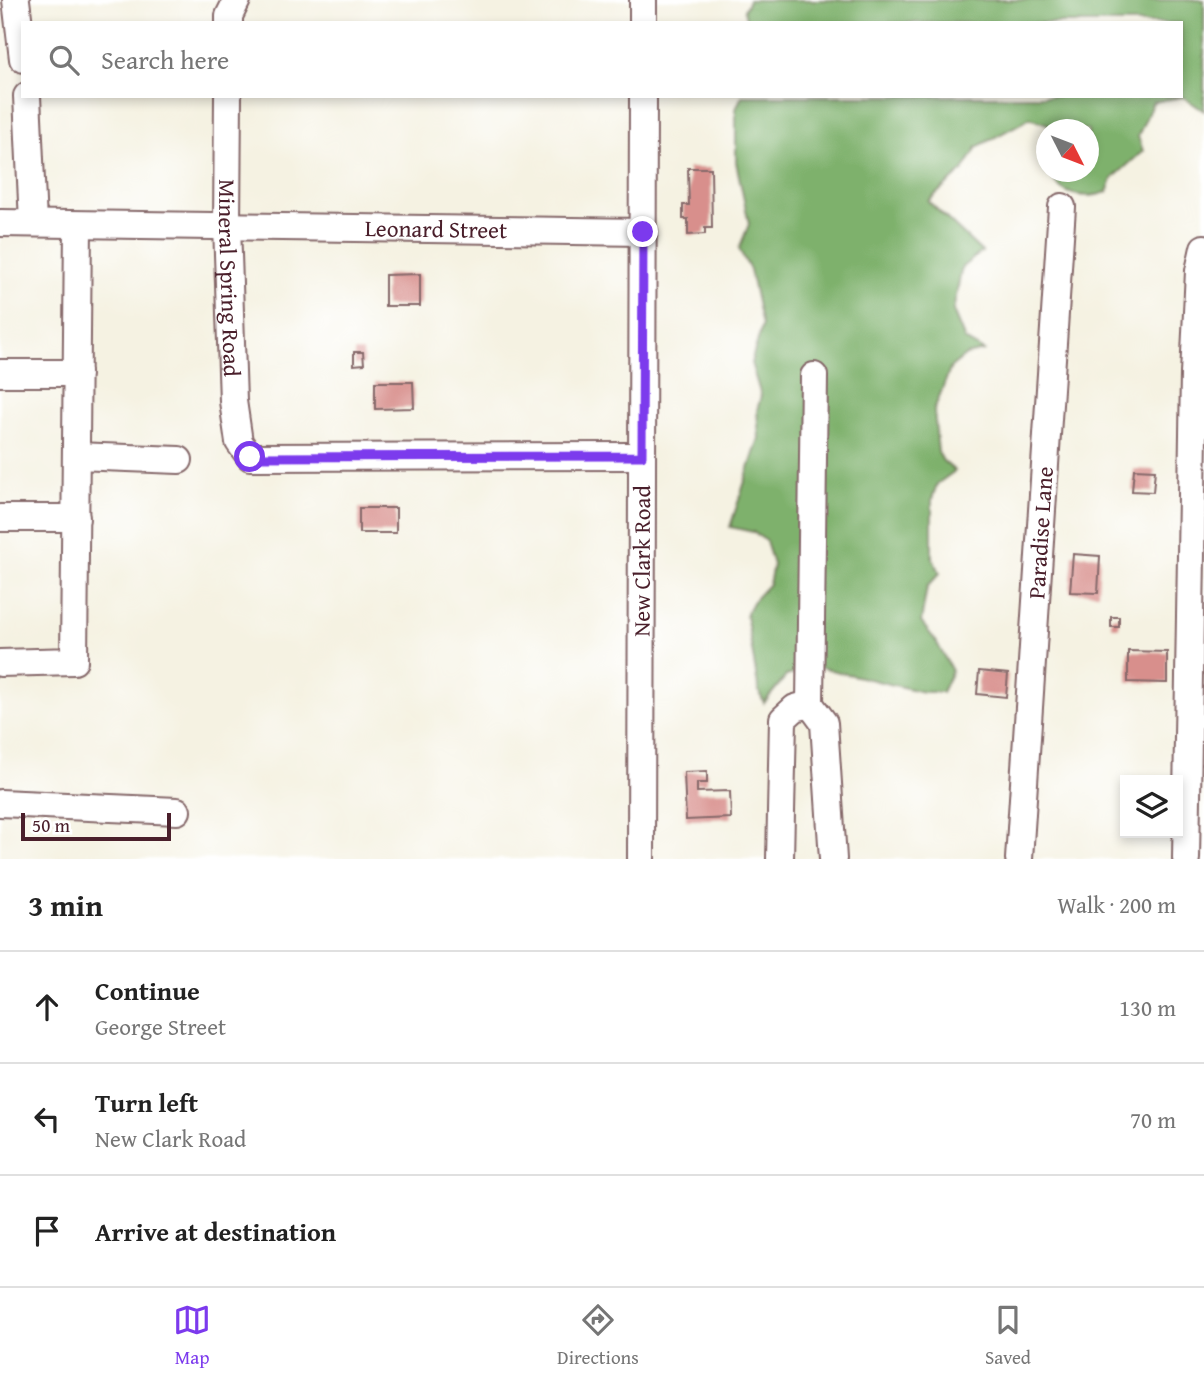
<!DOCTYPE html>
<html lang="en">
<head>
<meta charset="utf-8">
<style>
  body { margin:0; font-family:"Gentium Book Plus",serif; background:#f6f6f6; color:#222 }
  .controls { position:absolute; right:21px; bottom:21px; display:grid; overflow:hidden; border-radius:0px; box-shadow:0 4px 10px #0003 }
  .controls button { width:63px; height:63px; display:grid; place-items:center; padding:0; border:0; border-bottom:2px solid #e0e0e0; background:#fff; color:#222; font:35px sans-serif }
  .compass { position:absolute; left:1036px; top:119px; width:63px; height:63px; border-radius:50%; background:#fff; box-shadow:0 4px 10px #0003; rotate:132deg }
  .scale { position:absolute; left:21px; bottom:18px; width:150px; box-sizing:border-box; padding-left:7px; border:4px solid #4a1f2b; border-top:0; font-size:19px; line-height:24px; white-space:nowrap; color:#4a1f2b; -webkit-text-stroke:5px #fff; paint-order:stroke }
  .stop { position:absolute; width:21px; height:21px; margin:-16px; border:5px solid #7c3aed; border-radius:50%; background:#fff }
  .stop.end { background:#7c3aed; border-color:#fff; box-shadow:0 2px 7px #0008 }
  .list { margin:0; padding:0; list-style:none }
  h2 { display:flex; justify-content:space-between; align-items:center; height:91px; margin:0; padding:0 28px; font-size:30px }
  h2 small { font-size:23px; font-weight:400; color:#767676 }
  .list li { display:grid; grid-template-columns:46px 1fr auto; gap:21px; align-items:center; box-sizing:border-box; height:112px; padding:0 28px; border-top:2px solid #e0e0e0 }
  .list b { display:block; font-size:26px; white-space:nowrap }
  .list p { margin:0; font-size:23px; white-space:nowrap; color:#767676 }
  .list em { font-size:23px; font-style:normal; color:#767676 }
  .icon { flex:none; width:38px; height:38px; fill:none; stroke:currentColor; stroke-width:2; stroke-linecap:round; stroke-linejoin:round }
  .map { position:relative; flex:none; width:1204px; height:859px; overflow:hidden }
  .search { position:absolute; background:#fff; box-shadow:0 4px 10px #0003; left:21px; right:21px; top:21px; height:77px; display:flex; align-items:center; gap:18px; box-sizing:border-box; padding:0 24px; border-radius:0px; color:#767676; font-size:26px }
  .sheet { height:427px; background:#fff }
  nav { display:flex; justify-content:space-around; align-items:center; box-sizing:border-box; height:98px; border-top:2px solid #e0e0e0; background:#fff; font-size:19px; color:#767676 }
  nav a { display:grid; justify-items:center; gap:4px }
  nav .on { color:#7c3aed }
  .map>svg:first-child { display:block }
  .forest { fill:#7eb16c; stroke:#64684c; stroke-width:2 }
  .building { fill:#d88f8c }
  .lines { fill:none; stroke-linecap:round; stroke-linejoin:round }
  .minor-casing { stroke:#86696b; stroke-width:30 }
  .minor { stroke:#fff; stroke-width:26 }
  .route { stroke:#7c3aed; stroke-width:9 }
  .labels { text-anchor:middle; stroke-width:5; stroke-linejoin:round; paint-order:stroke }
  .street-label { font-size:23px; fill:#4a1f2b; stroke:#fff }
</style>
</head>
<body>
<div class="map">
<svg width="1204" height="859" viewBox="0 0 1204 859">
  <rect width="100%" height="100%" fill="#fff"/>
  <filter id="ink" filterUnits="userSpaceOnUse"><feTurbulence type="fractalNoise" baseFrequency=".0143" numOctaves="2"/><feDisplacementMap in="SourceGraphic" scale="14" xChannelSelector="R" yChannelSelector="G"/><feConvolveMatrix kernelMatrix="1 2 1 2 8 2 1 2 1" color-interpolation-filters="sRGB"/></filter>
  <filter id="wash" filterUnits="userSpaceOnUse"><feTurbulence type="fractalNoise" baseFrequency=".00686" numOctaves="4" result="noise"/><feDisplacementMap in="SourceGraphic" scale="28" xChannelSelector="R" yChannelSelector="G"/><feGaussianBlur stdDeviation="1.57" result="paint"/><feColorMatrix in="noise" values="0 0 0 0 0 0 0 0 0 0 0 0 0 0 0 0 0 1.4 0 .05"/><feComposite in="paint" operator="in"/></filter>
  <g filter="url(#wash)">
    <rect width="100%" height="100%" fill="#f5f2e2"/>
    <path class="forest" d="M749,0H1204V111L1183,97L1153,102L1138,136L1143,151L1112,179L1107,192C1085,200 1058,196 1050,172H1088V130L1052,129L1048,124L1030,118L977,147L963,171L928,201L982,252L962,267L953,311L965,340L984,351L966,355L951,367L934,410L938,452L943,461L955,471L937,484L932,499V557L940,573L927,587L921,622L936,641L952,671L942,692H923L818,667L786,676L764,703L759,692L746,614L752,602L769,584L773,565L766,541L753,532L730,527L759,438L757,410L761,396L751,363L762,326L750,270L739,249L749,224L736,162V108L742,96H1181V23H747L744,10Z"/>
    <g id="blocks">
      <path class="building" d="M688,168H711L712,228H705V234L688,235V219H683V205H689Z
        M420,274V306H385V275Z
        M354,352H363L364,364L354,365Z
        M375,382H413L414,408L375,409Z
        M1134,469L1155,470L1153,492L1132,491Z
        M359,508H396V533H359Z
        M1073,554L1100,556L1098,593L1070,592Z
        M1111,617H1119V627H1111Z
        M1128,651L1167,652V683L1128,682Z
        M979,671L1008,674L1006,697L977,694Z
        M707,771V783H697V792L730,791L731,818L686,820L684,772Z"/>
    </g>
  </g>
  <g filter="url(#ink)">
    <use href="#blocks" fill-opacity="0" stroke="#86696b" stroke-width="2"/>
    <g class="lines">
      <defs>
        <g id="minor">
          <path d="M16,0L23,59"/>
          <path d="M643,0V23"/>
          <path d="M229,23V16L237,0"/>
          <path d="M27,96L33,223"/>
          <path id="s1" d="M228,96L227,225L233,401L239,442L250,457L642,456"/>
          <path id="s2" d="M0,223L644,232"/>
          <path d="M0,373H77"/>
          <path d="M814,376L810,704L824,723L833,859"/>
          <path d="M76,456L179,460"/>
          <path d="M0,518H76"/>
          <path d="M0,663L74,661L78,225"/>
          <path d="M0,803L177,811"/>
          <path id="s3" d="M641,859L643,96"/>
          <path d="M780,859L783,719L795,708L810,704"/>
          <path id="s4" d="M1019,859L1062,207"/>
          <path d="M1186,859L1194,374L1199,271L1204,248"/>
        </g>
      </defs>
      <use href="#minor" class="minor-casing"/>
      <use href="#minor" class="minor"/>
    </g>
  </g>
  <g class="lines" filter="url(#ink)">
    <path class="route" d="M250,457L642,456L643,232"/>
  </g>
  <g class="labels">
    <g class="street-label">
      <text dy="8" stroke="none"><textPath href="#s2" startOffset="436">Leonard Street</textPath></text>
      <text dy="8" stroke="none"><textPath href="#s1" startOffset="182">Mineral Spring Road</textPath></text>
      <text dy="8" stroke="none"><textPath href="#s4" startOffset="327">Paradise Lane</textPath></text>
      <text dy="8" stroke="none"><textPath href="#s3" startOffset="298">New Clark Road</textPath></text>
    </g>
  </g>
</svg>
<div class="controls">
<button><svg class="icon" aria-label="layers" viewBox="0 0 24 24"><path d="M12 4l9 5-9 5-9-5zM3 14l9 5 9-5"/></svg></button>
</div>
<svg class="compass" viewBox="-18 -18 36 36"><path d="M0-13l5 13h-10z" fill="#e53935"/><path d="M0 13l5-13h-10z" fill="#767676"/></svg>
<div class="scale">50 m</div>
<div class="stop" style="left:250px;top:457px"></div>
<div class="stop end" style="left:643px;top:232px"></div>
<div class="search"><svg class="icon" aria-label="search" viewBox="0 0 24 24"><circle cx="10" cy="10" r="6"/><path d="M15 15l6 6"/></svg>Search here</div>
</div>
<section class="sheet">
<h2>3 min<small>Walk · 200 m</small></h2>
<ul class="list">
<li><svg class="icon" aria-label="ahead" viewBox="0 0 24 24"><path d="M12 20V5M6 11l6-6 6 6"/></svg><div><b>Continue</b><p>George Street</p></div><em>130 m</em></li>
<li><svg class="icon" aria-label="left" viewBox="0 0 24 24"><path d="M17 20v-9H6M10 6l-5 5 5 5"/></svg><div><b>Turn left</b><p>New Clark Road</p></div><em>70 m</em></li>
<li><svg class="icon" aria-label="arrive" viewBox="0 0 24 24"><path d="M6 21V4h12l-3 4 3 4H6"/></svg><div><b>Arrive at destination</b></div></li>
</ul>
</section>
<nav>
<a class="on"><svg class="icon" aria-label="map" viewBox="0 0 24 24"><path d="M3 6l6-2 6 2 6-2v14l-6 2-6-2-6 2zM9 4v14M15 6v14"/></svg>Map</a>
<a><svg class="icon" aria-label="directions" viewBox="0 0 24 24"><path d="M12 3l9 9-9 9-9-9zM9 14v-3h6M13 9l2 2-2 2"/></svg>Directions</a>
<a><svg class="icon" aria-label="saved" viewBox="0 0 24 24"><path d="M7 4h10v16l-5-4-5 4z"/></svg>Saved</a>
</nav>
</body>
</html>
